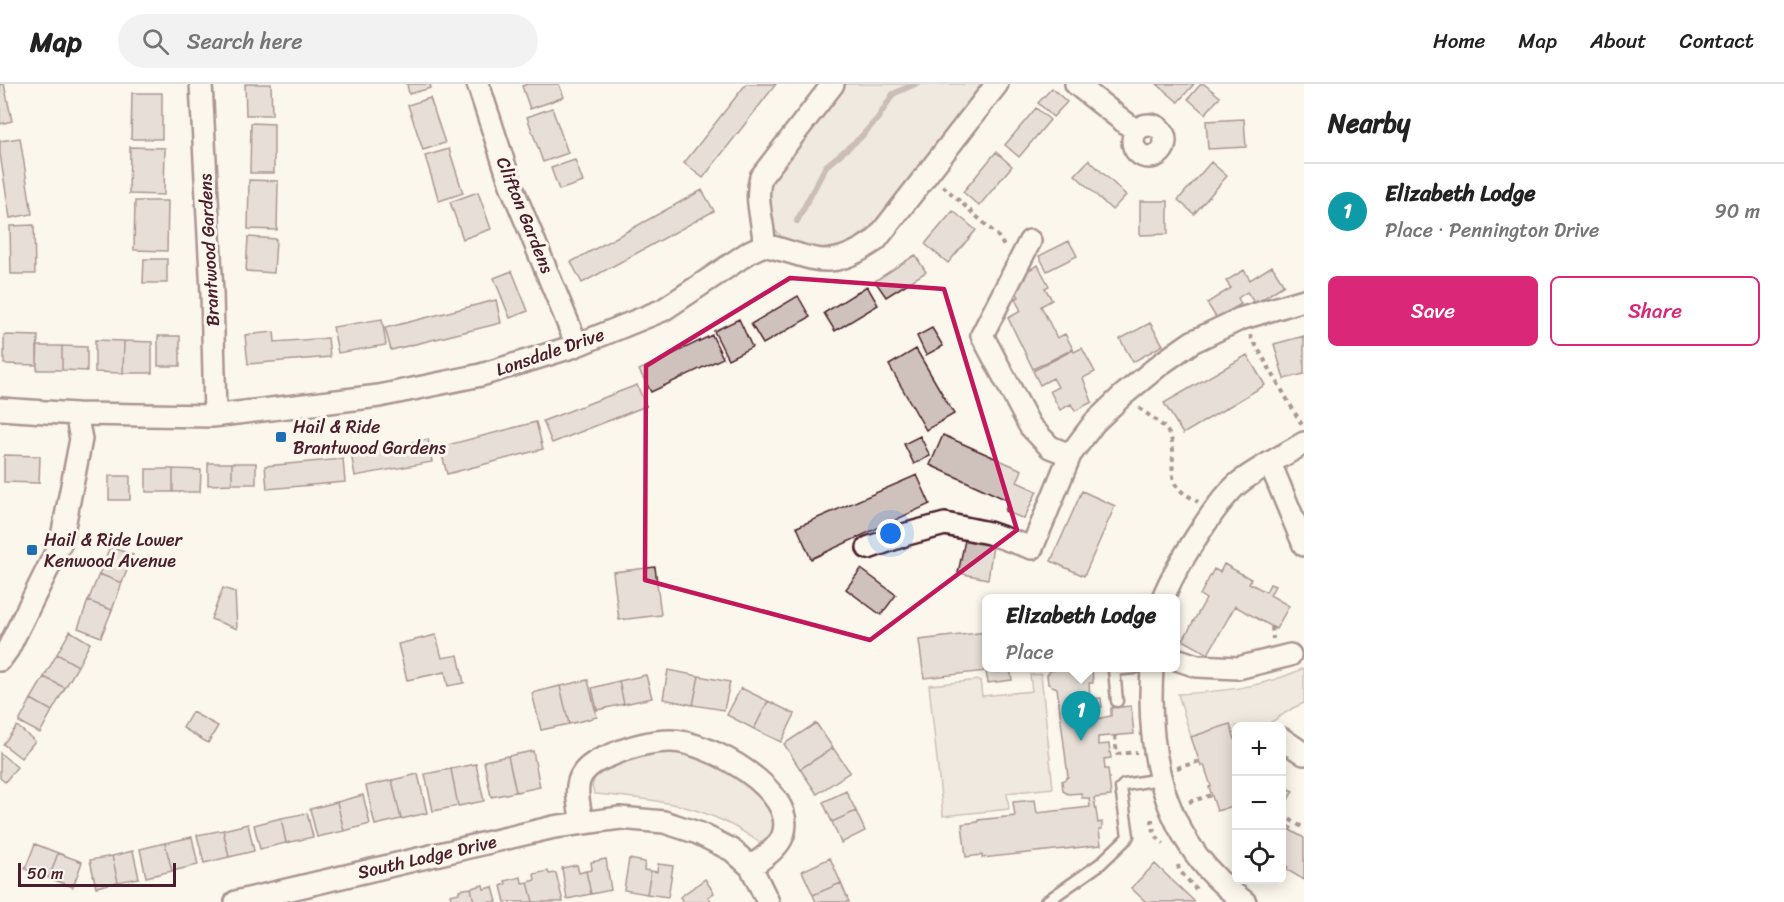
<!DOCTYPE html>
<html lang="en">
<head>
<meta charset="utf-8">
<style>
  body { margin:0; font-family:Sriracha,sans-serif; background:#f2f2f2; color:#222 }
  .controls { position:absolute; right:18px; bottom:18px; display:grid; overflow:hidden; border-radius:9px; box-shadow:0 3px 15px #0003 }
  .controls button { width:54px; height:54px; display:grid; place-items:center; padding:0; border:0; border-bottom:2px solid #e0e0e0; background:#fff; color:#222; font:30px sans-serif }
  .scale { position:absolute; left:18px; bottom:15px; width:158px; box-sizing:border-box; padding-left:6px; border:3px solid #4a1f2b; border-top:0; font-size:16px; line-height:21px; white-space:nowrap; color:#4a1f2b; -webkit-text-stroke:4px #fbf7ec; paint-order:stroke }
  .you { position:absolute; left:891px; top:450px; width:21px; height:21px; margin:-15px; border:4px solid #fff; border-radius:50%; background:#1a73e8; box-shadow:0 0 0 9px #1a73e833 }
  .badge { display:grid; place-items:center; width:39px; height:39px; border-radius:50%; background:#db2777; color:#fff; font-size:20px; font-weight:700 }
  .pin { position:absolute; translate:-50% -50px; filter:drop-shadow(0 2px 3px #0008) }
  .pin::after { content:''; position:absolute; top:32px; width:21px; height:18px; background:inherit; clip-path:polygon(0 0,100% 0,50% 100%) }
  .popup { position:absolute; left:982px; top:510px; width:198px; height:78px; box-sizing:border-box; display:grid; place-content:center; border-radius:9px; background:#fff; filter:drop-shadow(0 2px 4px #0005); font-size:20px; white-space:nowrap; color:#767676 }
  .popup b { font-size:22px; color:#222 }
  .popup::after { content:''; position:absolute; left:50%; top:100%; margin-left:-12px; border:12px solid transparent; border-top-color:#fff }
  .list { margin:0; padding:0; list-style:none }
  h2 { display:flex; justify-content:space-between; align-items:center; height:78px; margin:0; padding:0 24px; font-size:26px }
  h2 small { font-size:20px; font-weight:400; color:#767676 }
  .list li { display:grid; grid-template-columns:39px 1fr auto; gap:18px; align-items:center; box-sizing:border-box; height:96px; padding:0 24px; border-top:2px solid #e0e0e0 }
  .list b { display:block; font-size:22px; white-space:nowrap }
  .list p { margin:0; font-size:20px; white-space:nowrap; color:#767676 }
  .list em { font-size:20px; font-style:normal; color:#767676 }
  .actions { display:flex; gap:12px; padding:18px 24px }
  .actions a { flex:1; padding:14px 0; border:2px solid #db2777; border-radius:9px; text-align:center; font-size:21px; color:#db2777 }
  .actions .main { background:#db2777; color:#fff }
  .icon { flex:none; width:33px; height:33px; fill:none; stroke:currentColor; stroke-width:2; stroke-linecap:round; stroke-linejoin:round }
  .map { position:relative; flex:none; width:1304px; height:818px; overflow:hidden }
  header { display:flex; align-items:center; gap:36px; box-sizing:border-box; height:84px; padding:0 30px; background:#fff; border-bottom:2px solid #e0e0e0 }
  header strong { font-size:28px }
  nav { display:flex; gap:33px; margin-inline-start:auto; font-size:21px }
  .search { width:420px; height:54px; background:#f2f2f2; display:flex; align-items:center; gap:15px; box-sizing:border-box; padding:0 21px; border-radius:33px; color:#767676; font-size:22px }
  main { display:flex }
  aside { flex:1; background:#fff }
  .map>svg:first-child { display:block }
  .green { fill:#e2d7d0; stroke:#967b7e; stroke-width:1.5 }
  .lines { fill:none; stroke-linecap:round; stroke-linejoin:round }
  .stream { stroke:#907477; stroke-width:6 }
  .building { fill:#cfc2bc; stroke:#4a1f2b; stroke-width:1.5 }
  .service-casing { stroke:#4a1f2b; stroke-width:15 }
  .minor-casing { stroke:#4a1f2b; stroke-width:26 }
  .path { stroke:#4a1f2b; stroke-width:4; stroke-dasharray:4.5 4.5; stroke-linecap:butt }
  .service { stroke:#fbf7ec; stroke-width:10 }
  .minor { stroke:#fbf7ec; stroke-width:21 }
  .marked { fill:none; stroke:#c2185b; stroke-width:4.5; stroke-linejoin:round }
  .poi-dot { fill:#1f6fb2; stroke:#fbf7ec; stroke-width:2 }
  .labels { text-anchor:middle; stroke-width:6; stroke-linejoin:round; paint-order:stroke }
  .street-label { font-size:18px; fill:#4a1f2b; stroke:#fbf7ec }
  .poi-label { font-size:18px; fill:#4a1f2b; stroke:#fbf7ec; text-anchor:start }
</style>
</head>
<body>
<header>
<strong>Map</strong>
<div class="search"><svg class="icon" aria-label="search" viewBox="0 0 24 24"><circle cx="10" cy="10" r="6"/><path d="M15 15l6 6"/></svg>Search here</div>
<nav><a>Home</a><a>Map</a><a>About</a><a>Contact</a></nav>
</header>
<main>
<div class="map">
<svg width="1304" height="818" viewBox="0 0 1304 818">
  <rect width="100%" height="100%" fill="#fbf7ec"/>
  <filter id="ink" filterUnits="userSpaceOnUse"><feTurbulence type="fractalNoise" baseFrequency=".0167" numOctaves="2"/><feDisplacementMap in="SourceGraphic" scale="12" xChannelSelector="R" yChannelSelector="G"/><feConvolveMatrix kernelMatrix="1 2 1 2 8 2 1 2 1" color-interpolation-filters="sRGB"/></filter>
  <g filter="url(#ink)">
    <path class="green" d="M846,0H982L872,142L845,163L809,168L786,157L772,143L764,117L771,97Z
      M1304,584V619L1293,624L1265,642H1236V659L1230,640L1191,653L1178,610C1224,607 1262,604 1304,584Z
      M1041,590L1053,704L1007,709L1009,725L943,732L929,601L980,596L982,612L1032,607L1030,591Z
      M683,663L751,696L778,737L773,753L760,759C707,720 658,716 595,710L592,703L596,688L623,674Z"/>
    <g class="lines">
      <path class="stream" d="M797,137L826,82L860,54L878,34L893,10L915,0"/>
    </g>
    <path class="building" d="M0,0H4L12,37L0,40Z
      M245,0H271L272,31H246Z
      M407,0H430L431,4L409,10Z
      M528,0H559L564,13L530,25L522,2Z
      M746,0H776L703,94L684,79Z
      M1157,0H1194L1178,18Z
      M1201,0H1204L1220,13L1205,30L1188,15Z
      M1052,4L1067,18L1053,33L1038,19Z
      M132,9H162V55H131Z
      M430,14L445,59L423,66L408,21Z
      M552,24L568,69L543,78L527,33Z
      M1036,24L1050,36L1019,73L1005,61Z
      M1244,35L1246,63L1208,65L1206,37Z
      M251,39L274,40V89H250Z
      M20,54L32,130L10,134L0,70V57Z
      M130,63L165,64L164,111L129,110Z
      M449,65L463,109L439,117L425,72Z
      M996,68L1012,82L979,122L963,108Z
      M575,76L583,98L559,106L551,84Z
      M1089,76L1126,111L1112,126L1075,91Z
      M1211,78L1227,92L1194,130L1178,116Z
      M249,96L278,97L277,146L248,145Z
      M702,106L714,127L582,199L571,178Z
      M478,108L491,145L463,155L450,118Z
      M135,117H168L167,167L134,166Z
      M1140,117H1168V150L1140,151Z
      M953,127L976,146L948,179L925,160Z
      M34,141L35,190H11L10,142Z
      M248,153L276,155L274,189L246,187Z
      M1069,157L1077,172L1047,187L1039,172Z
      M915,171L926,188L886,213L875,197Z
      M144,175H167V199H143Z
      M1038,181L1049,202L1045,204L1052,216L1041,222L1057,254L1065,250L1073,265L1033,285L1008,234L1021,227L1015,215L1019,213L1012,201L1026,195L1023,189Z
      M1272,182L1284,201L1255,220L1247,208L1238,214L1241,220L1217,235L1207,219L1231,204L1226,197L1244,186L1250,196Z
      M512,187L528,227L510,234L494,194Z
      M867,202L878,221L835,247L824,229Z
      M798,212L810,233L763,260L751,240Z
      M496,216L501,239L391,266L385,244Z
      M382,235L386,261L338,269L333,243Z
      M739,235L752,263L728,275L714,247Z
      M1150,239L1163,261L1133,278L1120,255Z
      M932,244L943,262L926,271L917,252Z
      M274,248L275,258L328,254L330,273L248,280L245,251Z
      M4,251L38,252L37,281L4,280Z
      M712,251L723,274L651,308L639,286Z
      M158,252H180V282H158Z
      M1304,252V290L1284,295L1274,260Z
      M95,256L124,257L123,289L95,288Z
      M124,257L152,258V289H123Z
      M37,262H62V286H37Z
      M62,262L87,263V287L62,286Z
      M1082,264L1095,288L1083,294L1092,318L1075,327L1071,320L1060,326L1050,307L1058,303L1053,294L1040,301L1033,287L1073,266L1074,268Z
      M916,265L954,330L926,346L889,281Z
      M1247,271L1265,301L1183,350L1164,319Z
      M637,301L646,322L552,359L543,337Z
      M536,338L543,365L447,390L440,363Z
      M943,351L1022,386L1017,398L1037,407L1024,435L1005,427L1009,417L930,381Z
      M920,352L930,372L914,380L904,360Z
      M428,355L432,378L355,392L351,369Z
      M4,371L40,372L39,399L4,398Z
      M343,375L345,398L267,405L265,382Z
      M208,379H232V400L208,401Z
      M232,379H256V400H232Z
      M146,385H173V408H146Z
      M173,385L201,386L200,408H173Z
      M917,391L930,420L811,475L797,443Z
      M109,392H130V416H109Z
      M1082,407L1115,422L1084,492L1051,477Z
      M965,456L993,461L988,495L958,489Z
      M110,463L133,471L122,499L99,490Z
      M1224,480L1251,495L1249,499L1266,508L1270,500L1275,502L1270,511L1289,522L1276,545L1235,522L1208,570L1183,556L1206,515L1200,511L1214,485L1220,488Z
      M655,483L661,531L619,536L613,488Z
      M861,485L896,511L881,531L846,505Z
      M99,490L122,499L112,526L88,517Z
      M223,504L235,508L237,545L211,535Z
      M88,517L112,526L101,553L78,544Z
      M70,547L90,559L78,582L57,570Z
      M986,548V584H1010L1012,596L988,599L986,587L924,594L919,556Z
      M436,551L442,574L458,571L464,599L448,602L445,588L407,596L398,560Z
      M57,570L78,582L65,604L44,593Z
      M1064,584H1092L1093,599H1089L1090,615L1101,614L1102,623L1095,624L1096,635L1111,632V624L1131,622L1134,650L1098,653V661L1109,660L1111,674L1104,675L1105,685H1108L1111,712L1094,714L1098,739L1102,738V745L1099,746L1101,761L982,774V771L966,773L962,740L978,738V736L1015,732L1013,718L1035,716L1037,729L1090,723L1089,714H1082L1081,709L1068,710L1063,707L1062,697L1068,693L1057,604L1048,600L1047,591L1051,586Z
      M668,586L699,592L693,621L663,615Z
      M646,591L652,614L624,620L619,597Z
      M699,592L730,598L724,626L693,621Z
      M44,593L65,604L52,627L31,615Z
      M588,596L597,633L569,640L560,602Z
      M619,597L624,620L597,626L592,604Z
      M560,602L569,640L541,646L532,609Z
      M741,604L768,617L754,645L727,631Z
      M31,615L52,627L40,649L19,638Z
      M768,617L795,630L781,658L754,645Z
      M192,628L218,642L208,659L183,644Z
      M816,639L833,664L800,685L784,660Z
      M1230,640L1236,659V721L1217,727L1209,703L1211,702L1204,681L1201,682L1191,653Z
      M17,642L35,657L21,674L3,660Z
      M833,664L850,688L817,710L800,685Z
      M533,667L540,703L516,708L508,672Z
      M0,669L17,683L5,698L0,694Z
      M508,672L516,708L491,713L484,677Z
      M476,680L484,717L458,722L451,685Z
      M451,685L458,722L433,727L425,690Z
      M418,690L427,729L401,735L392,696Z
      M392,696L401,735L375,741L366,702Z
      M1282,701L1293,707L1282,726Z
      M846,707L856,727L832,738L823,718Z
      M363,711L370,740L344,747L337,718Z
      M337,718L344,747L317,753L310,725Z
      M856,727L865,747L841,759L832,738Z
      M307,729L313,753L286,759L281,734Z
      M281,734L286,759L260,765L254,741Z
      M1282,738L1292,744L1290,746L1304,754V796L1286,785L1288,783L1282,780Z
      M248,740L254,767L229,773L223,746Z
      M223,746L229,773L204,779L197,751Z
      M192,753L198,781L172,787L165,759Z
      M165,759L172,787L146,793L140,765Z
      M35,760L58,769L49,794L25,785Z
      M133,767L139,794L118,798L112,772Z
      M58,769L82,778L73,803L49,794Z
      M112,772L118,798L96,803L90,776Z
      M830,774L841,799L813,811L802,787Z
      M606,775L611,806L591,810L586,787L592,786L591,778Z
      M629,775L645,778L644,786L651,787L647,810L624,806Z
      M658,780L673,782L668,813L647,810L651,787L657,788Z
      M1155,780L1194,817V818H1146L1131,804Z
      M577,781L579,789L586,787L591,810L567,815L562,784Z
      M548,787L549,790L556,789L563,818H533L528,798L535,796L534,790Z
      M521,793L522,799L528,798L533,818H505L501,802L506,800L505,797Z
      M705,795L714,809L708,813L712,818H683L680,813Z
      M841,799L849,818H816L813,811Z
      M483,801L484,805L493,803L497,818H474L471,804Z
      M471,804L474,818H452L450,811L459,809V806Z"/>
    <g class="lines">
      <defs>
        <path id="service" d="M1113,584L1114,586L1134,584
          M1114,586L1117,617
          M1046,818L1100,780L1126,755L1128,752L1121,704L1124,701L1160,695"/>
        <path id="minor" d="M201,0L212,209L215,331
          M478,0L511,101L577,261
          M1076,0L1136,47
          M1133 57a16 16 0 1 1 32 0a16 16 0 1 1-32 0Z
          M1030,157L982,251L1030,342L1050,363L1070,371
          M764,161C764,137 754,117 761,93L833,0
          M0,325L76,330L212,332L379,312L481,291L572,263L663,226L751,167L764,161C815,173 827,190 876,156L997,0
          M1270,379L1304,461
          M868,464L907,450L945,440L989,449L1032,464L1070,371L1094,339L1122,312L1162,279L1192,258L1240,235L1304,216
          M1163,514C1174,486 1216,417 1240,398C1260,383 1283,372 1304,359
          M1176,575L1197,582L1238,584L1290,571
          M0,576L8,565L61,458L81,355L76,330
          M1152,584C1146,676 1166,762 1245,818
          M1282,655L1304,670
          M582,738C580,725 575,710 579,697C583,684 598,676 609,672C629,663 649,657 671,657C707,657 799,706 783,751C778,765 762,774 751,783
          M236,818L554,743L620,734L664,738L698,749L732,766L751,783L768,818"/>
      </defs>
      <use href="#service" class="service-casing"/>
      <use href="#minor" class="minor-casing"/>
      <path class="path" d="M943,102L997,151L1004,162
        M1250,251L1302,341
        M1139,324C1149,332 1165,340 1170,352C1178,369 1166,392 1179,405C1184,410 1192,414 1198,418
        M1272,543L1273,555
        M1115,652L1117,670L1137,668
        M1177,684L1200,677
        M1189,718L1212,711
        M1282,731L1304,744
        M1152,735C1152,744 1156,755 1164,760
        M1178,781L1179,786L1196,805"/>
      <use href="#service" class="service"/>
      <use href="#minor" class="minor"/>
    </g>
  </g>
  <path d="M0 0H1304V818H0ZM790,194L944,205L1017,446L870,556L645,496L646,282Z" fill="#fbf7ec" fill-opacity=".55" fill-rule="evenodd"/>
  <path class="marked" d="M790,194L944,205L1017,446L870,556L645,496L646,282Z"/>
  <g class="poi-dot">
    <rect x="275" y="347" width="12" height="12" rx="3"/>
    <rect x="26" y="460" width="12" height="12" rx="3"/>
  </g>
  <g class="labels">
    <g class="street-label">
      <text transform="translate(525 131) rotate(68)" y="6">Clifton Gardens</text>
      <text transform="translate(209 166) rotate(-93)" y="6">Brantwood Gardens</text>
      <text transform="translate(550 268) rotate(-19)" y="6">Lonsdale Drive</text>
      <text transform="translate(427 773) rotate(-13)" y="6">South Lodge Drive</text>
    </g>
    <g class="poi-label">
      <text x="293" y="349">Hail &amp; Ride<tspan x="293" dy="21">Brantwood Gardens</tspan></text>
      <text x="44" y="462">Hail &amp; Ride Lower<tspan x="44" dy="21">Kenwood Avenue</tspan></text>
    </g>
  </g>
</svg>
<div class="controls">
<button>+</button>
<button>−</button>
<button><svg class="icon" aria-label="locate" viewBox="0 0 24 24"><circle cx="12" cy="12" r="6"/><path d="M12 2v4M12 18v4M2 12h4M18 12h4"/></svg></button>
</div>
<div class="scale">50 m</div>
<div class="you"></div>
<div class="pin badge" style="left:1081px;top:657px;background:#0f9aa8">1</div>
<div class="popup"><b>Elizabeth Lodge</b>Place</div>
</div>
<aside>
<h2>Nearby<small></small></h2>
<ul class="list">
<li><span class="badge" style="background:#0f9aa8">1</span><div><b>Elizabeth Lodge</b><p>Place · Pennington Drive</p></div><em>90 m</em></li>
</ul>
<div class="actions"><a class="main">Save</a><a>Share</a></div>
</aside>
</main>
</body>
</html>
